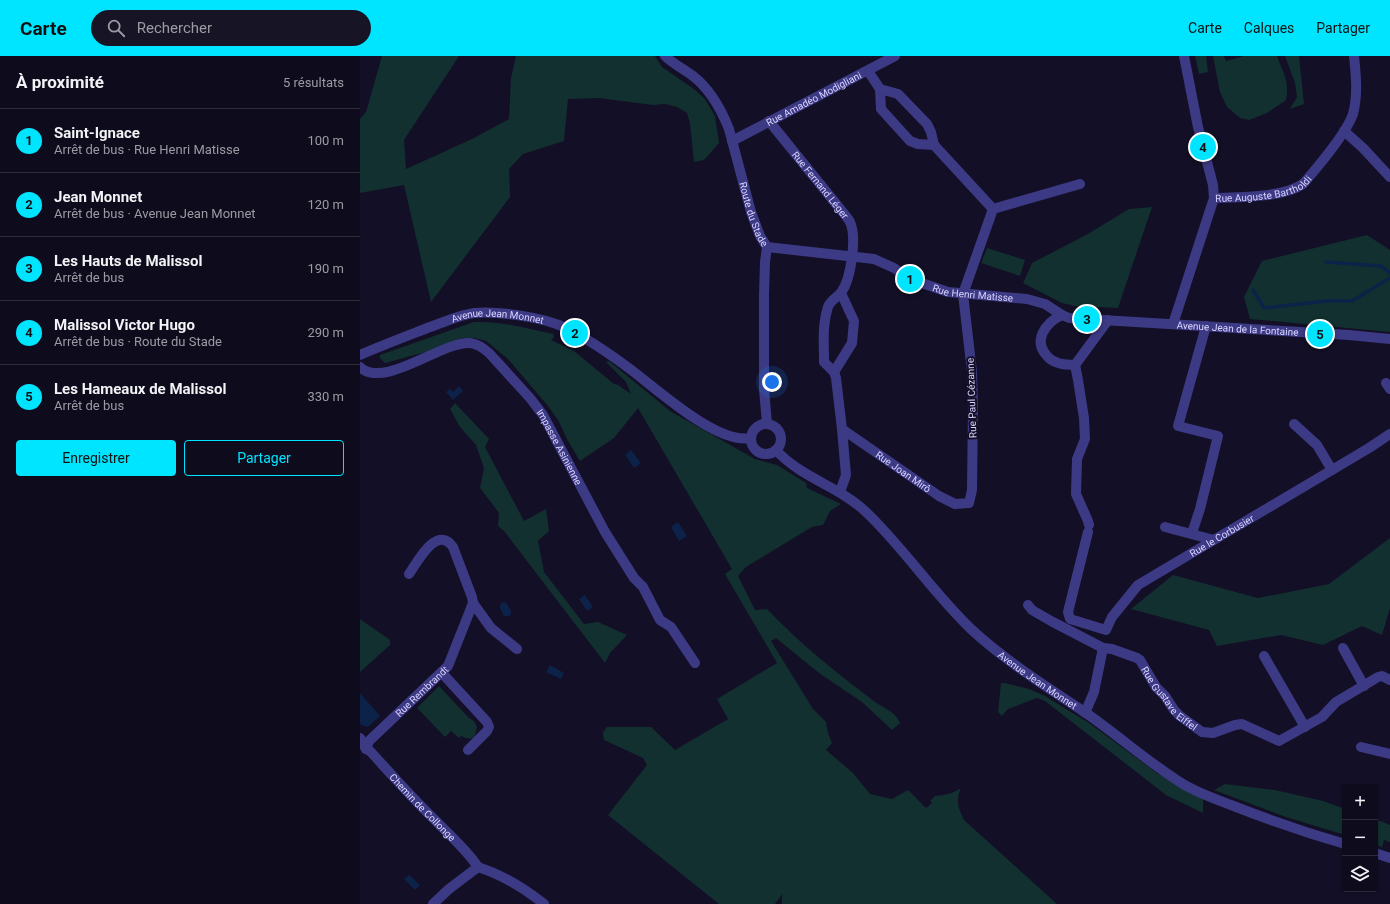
<!DOCTYPE html>
<html lang="fr">
<head>
<meta charset="utf-8">
<style>
  body { margin:0; font-family:Roboto,sans-serif; background:#171425; color:#f1f3f6 }
  .controls { position:absolute; right:12px; bottom:12px; display:grid; overflow:hidden; border-radius:4px; box-shadow:0 1px 3px #0004 }
  .controls button { width:36px; height:36px; display:grid; place-items:center; padding:0; border:0; border-bottom:1px solid #2e2b3b; background:#0e0b1c; color:#f1f3f6; font:20px sans-serif }
  .you { position:absolute; left:412px; top:326px; width:14px; height:14px; margin:-10px; border:3px solid #fff; border-radius:50%; background:#1a73e8; box-shadow:0 0 0 6px #1a73e833 }
  .badge { display:grid; place-items:center; width:26px; height:26px; border-radius:50%; background:#00e5ff; color:#111; font-size:13px; font-weight:700 }
  .pin { position:absolute; translate:-50% -50%; border:2px solid #fff; box-shadow:0 1px 4px #0006 }
  .list { margin:0; padding:0; list-style:none }
  h2 { display:flex; justify-content:space-between; align-items:center; height:52px; margin:0; padding:0 16px; font-size:17px }
  h2 small { font-size:13px; font-weight:400; color:#9b9ba3 }
  .list li { display:grid; grid-template-columns:26px 1fr auto; gap:12px; align-items:center; box-sizing:border-box; height:64px; padding:0 16px; border-top:1px solid #2e2b3b }
  .list b { display:block; font-size:15px; white-space:nowrap }
  .list p { margin:0; font-size:13px; white-space:nowrap; color:#9b9ba3 }
  .list em { font-size:13px; font-style:normal; color:#9b9ba3 }
  .actions { display:flex; gap:8px; padding:12px 16px }
  .actions a { flex:1; padding:9px 0; border:1px solid #00e5ff; border-radius:4px; text-align:center; font-size:14px; color:#00e5ff }
  .actions .main { background:#00e5ff; color:#111 }
  .icon { flex:none; width:22px; height:22px; fill:none; stroke:currentColor; stroke-width:2; stroke-linecap:round; stroke-linejoin:round }
  .map { position:relative; flex:none; width:1030px; height:848px; overflow:hidden }
  header { display:flex; align-items:center; gap:24px; box-sizing:border-box; height:56px; padding:0 20px; background:#00e5ff; color:#111 }
  header strong { font-size:19px }
  nav { display:flex; gap:22px; margin-inline-start:auto; font-size:14px }
  .search { width:280px; height:36px; background:#171425; display:flex; align-items:center; gap:10px; box-sizing:border-box; padding:0 14px; border-radius:22px; color:#9b9ba3; font-size:15px }
  main { display:flex }
  aside { flex:1; background:#0e0b1c }
  .map>svg:first-child { display:block }
  .green { fill:#12302f }
  .water { fill:#0c2248 }
  .lines { fill:none; stroke-linecap:round; stroke-linejoin:round }
  .stream { stroke:#0c2248; stroke-width:3.5 }
  .minor { stroke:#3d3a85; stroke-width:10 }
  .labels { text-anchor:middle; stroke-width:4; stroke-linejoin:round; paint-order:stroke }
  .street-label { font-size:10px; fill:#d9d4ff; stroke:#130f26 }
</style>
</head>
<body>
<header>
<strong>Carte</strong>
<div class="search"><svg class="icon" aria-label="search" viewBox="0 0 24 24"><circle cx="10" cy="10" r="6"/><path d="M15 15l6 6"/></svg>Rechercher</div>
<nav><a>Carte</a><a>Calques</a><a>Partager</a></nav>
</header>
<main>
<aside>
<h2>À proximité<small>5 résultats</small></h2>
<ul class="list">
<li><span class="badge">1</span><div><b>Saint-Ignace</b><p>Arrêt de bus · Rue Henri Matisse</p></div><em>100 m</em></li>
<li><span class="badge">2</span><div><b>Jean Monnet</b><p>Arrêt de bus · Avenue Jean Monnet</p></div><em>120 m</em></li>
<li><span class="badge">3</span><div><b>Les Hauts de Malissol</b><p>Arrêt de bus</p></div><em>190 m</em></li>
<li><span class="badge">4</span><div><b>Malissol Victor Hugo</b><p>Arrêt de bus · Route du Stade</p></div><em>290 m</em></li>
<li><span class="badge">5</span><div><b>Les Hameaux de Malissol</b><p>Arrêt de bus</p></div><em>330 m</em></li>
</ul>
<div class="actions"><a class="main">Enregistrer</a><a>Partager</a></div>
</aside>
<div class="map">
<svg width="1030" height="848" viewBox="0 0 1030 848">
  <rect width="100%" height="100%" fill="#130f26"/>
  <path class="green" d="M22,0H99L44,84L46,113L112,83L149,63L151,22L156,0H295L302,11L334,33L345,43L355,60L359,87L344,104L334,106L330,67L327,57L317,51L305,48L293,49L239,42L208,43L204,85L163,98L149,113L150,141L71,246L44,129L0,137V63L6,56Z
    M835,0H846L848,16L839,18Z
    M853,0H864L866,5L884,0H917C923,17 930,26 926,44L907,57L889,64L880,62L867,51L860,36Z
    M925,0H939L944,48L930,53L937,41L935,27Z
    M792,151L758,252L715,250L702,247L663,227L672,207L726,179L769,153Z
    M1007,179L1030,194V276L890,263L884,241L902,205Z
    M627,192L665,204L660,220L621,207Z
    M114,266C141,265 167,272 193,278L194,281L191,284L214,295L254,328L258,329L271,338L266,326L246,306L249,305L310,355L395,403L417,409L446,427L447,432L481,448L470,455L463,469L452,471L386,511L378,520L395,554L407,553C440,588 477,617 515,646C524,652 536,656 540,667L532,674L502,646L459,617L416,582L411,585L453,653L466,666L468,677L472,687L466,694L493,717L510,738L532,743L548,734L566,752L572,747L570,745L575,740C585,739 592,738 601,732C595,745 599,753 604,764L697,848H422V838L415,848H359L248,759L287,709L283,702L244,684L243,676L247,671H291L315,694L368,663L357,643L417,607L365,518L372,513L278,352L254,382L220,405L208,385L198,364L188,350L148,303L126,285L115,282H102L73,294L25,307L20,302V299Z
    M95,347L129,383L125,391L164,465L186,453L189,475L178,485L184,516L224,568L238,566L267,579L250,597L245,607L144,475L138,470L139,457L120,432L124,412L116,389L100,371L90,353Z
    M1030,482V552L1022,579L1002,570L963,589L921,579L857,590L849,574L771,553L813,519L898,542L969,528Z
    M0,563L30,584V589L0,616Z
    M641,627H645L669,633L685,640L729,667L797,717L843,743V757L806,739L685,645L677,642L648,653L642,660L638,656Z
    M79,630L109,662C118,666 118,672 114,681C109,684 106,682 101,680L99,682L91,675L85,681L57,652Z
    M865,728L915,734L963,745L985,753V779L926,761L854,734Z
    M1015,763L1030,769V786L1024,784L1022,791L1015,789Z"/>
  <path class="water" d="M99,330L103,335L93,344L86,336L90,333L93,336Z
    M271,394L281,407L274,412L265,399Z
    M318,466L327,480L319,485L311,471Z
    M225,539L233,551L227,555L219,543Z
    M146,546L151,555V559L148,560H144L140,552L141,547Z
    M190,609L204,617L201,623L186,616Z
    M0,637L20,660L8,671L4,670L0,668Z
    M49,819L60,829L55,834L44,823Z"/>
  <g class="lines">
    <path class="stream" d="M966,206L1021,210L1030,217
      M893,234L904,252L967,245H992L1030,222"/>
    <g class="minor">
      <path id="s1" d="M305,0C313,8 324,13 333,20C350,33 361,53 369,73L391,156L400,180L407,191L405,206L404,239V333L407,368"/>
      <path d="M508,15L520,33L521,53L550,85L558,88L574,89"/>
      <path id="s2" d="M409,65L481,154C484,158 488,162 490,166C497,181 491,222 482,235C479,241 470,244 468,251C462,269 464,287 464,306L474,316L476,322L482,373L579,440L595,448L609,447L612,434L613,351L612,316L603,238L633,153L574,89L571,76L567,68L538,38L520,33"/>
      <path d="M984,75L1003,92L1030,121"/>
      <path id="s3" d="M372,85L535,0"/>
      <path id="s4" d="M854,142C879,141 922,142 943,128C956,113 987,76 993,58C998,39 996,19 994,0"/>
      <path d="M633,153L720,128"/>
      <path id="s5" d="M407,191L514,203L534,212L550,223L588,236L667,243L685,248L702,259L709,262L989,279L1030,283"/>
      <path d="M702,259C685,267 672,285 688,301C694,308 706,309 715,309L748,264"/>
      <path d="M813,268L854,142L853,129L838,71L824,0"/>
      <path id="s6" d="M0,299C23,289 47,280 70,271C85,266 99,259 114,257C139,255 183,261 206,272C228,283 250,298 270,313C297,333 357,389 391,382"/>
      <path d="M715,309L718,324L724,362L725,383L717,403L716,438L728,465L729,469"/>
      <path id="s7" d="M0,311C24,334 82,285 110,287C118,288 123,292 129,297L170,342L183,359L245,476L274,522L283,531L300,564L311,571L335,607"/>
      <path d="M474,316L492,287L494,265L481,237"/>
      <path d="M1026,327L1030,333"/>
      <path d="M934,368L957,389L972,414"/>
      <circle cx="406" cy="383" r="15"/>
      <path id="s8" d="M416,394C441,422 479,430 506,456C544,492 573,537 612,574C647,606 687,631 726,657C759,680 789,707 823,728C838,737 855,743 871,749C909,764 947,777 985,788"/>
      <path d="M480,436L486,419L482,373"/>
      <path d="M805,471L854,484"/>
      <path id="s9" d="M728,476L708,556L710,563L746,574L752,561L778,529L1009,392L1030,378"/>
      <path d="M832,477L840,453L858,380L818,370L846,270"/>
      <path d="M113,547L131,572L157,593"/>
      <path id="s10" d="M668,549L672,554L691,565L743,592L752,593L777,602L780,604L796,631L805,640L814,654L820,660L842,676L853,677L875,669L882,668L919,685L962,661L976,646L1018,621L1022,620L1030,624"/>
      <path d="M983,592L1004,630"/>
      <path d="M904,600L945,671"/>
      <path d="M82,617L127,666L129,671L127,675L108,694"/>
      <path d="M725,657L734,636L743,592"/>
      <path id="s11" d="M0,682L6,693L10,695C31,718 52,742 75,764C90,780 106,793 118,811"/>
      <path d="M1001,691L1030,698"/>
      <path id="s12" d="M6,693L9,685L88,610L113,547L112,541L93,491C77,468 58,505 49,518"/>
      <path d="M1015,797L1030,802"/>
      <path d="M118,811C143,819 164,832 184,848"/>
      <path d="M73,848L89,833L118,811"/>
    </g>
  </g>
  <g class="labels">
    <g class="street-label">
      <text dy="4" stroke="none"><textPath href="#s3" startOffset="92">Rue Amadéo Modigliani</textPath></text>
      <text dy="4" stroke="none"><textPath href="#s2" startOffset="82">Rue Fernand Léger</textPath></text>
      <text dy="4" stroke="none"><textPath href="#s4" startOffset="51">Rue Auguste Bartholdi</textPath></text>
      <text dy="4" stroke="none"><textPath href="#s1" startOffset="188">Route du Stade</textPath></text>
      <text dy="4" stroke="none"><textPath href="#s5" startOffset="214">Rue Henri Matisse</textPath></text>
      <text dy="4" stroke="none"><textPath href="#s6" startOffset="145">Avenue Jean Monnet</textPath></text>
      <text dy="4" stroke="none"><textPath href="#s5" startOffset="484">Avenue Jean de la Fontaine</textPath></text>
      <text transform="translate(611 342) rotate(-92)" y="4">Rue Paul Cézanne</text>
      <text dy="4" stroke="none"><textPath href="#s7" startOffset="257">Impasse Asinienne</textPath></text>
      <text dy="4" stroke="none"><textPath href="#s2" startOffset="424">Rue Joan Mirô</textPath></text>
      <text dy="4" stroke="none"><textPath href="#s9" startOffset="280">Rue le Corbusier</textPath></text>
      <text dy="4" stroke="none"><textPath href="#s8" startOffset="351">Avenue Jean Monnet</textPath></text>
      <text dy="4" stroke="none"><textPath href="#s12" startOffset="81">Rue Rembrandt</textPath></text>
      <text dy="4" stroke="none"><textPath href="#s10" startOffset="175">Rue Gustave Eiffel</textPath></text>
      <text dy="4" stroke="none"><textPath href="#s11" startOffset="94">Chemin de Collonge</textPath></text>
    </g>
  </g>
</svg>
<div class="controls">
<button>+</button>
<button>−</button>
<button><svg class="icon" aria-label="layers" viewBox="0 0 24 24"><path d="M12 4l9 5-9 5-9-5zM3 14l9 5 9-5"/></svg></button>
</div>
<div class="you"></div>
<div class="pin badge" style="left:550px;top:223px">1</div>
<div class="pin badge" style="left:215px;top:277px">2</div>
<div class="pin badge" style="left:727px;top:263px">3</div>
<div class="pin badge" style="left:843px;top:91px">4</div>
<div class="pin badge" style="left:960px;top:278px">5</div>
</div>
</main>
</body>
</html>
